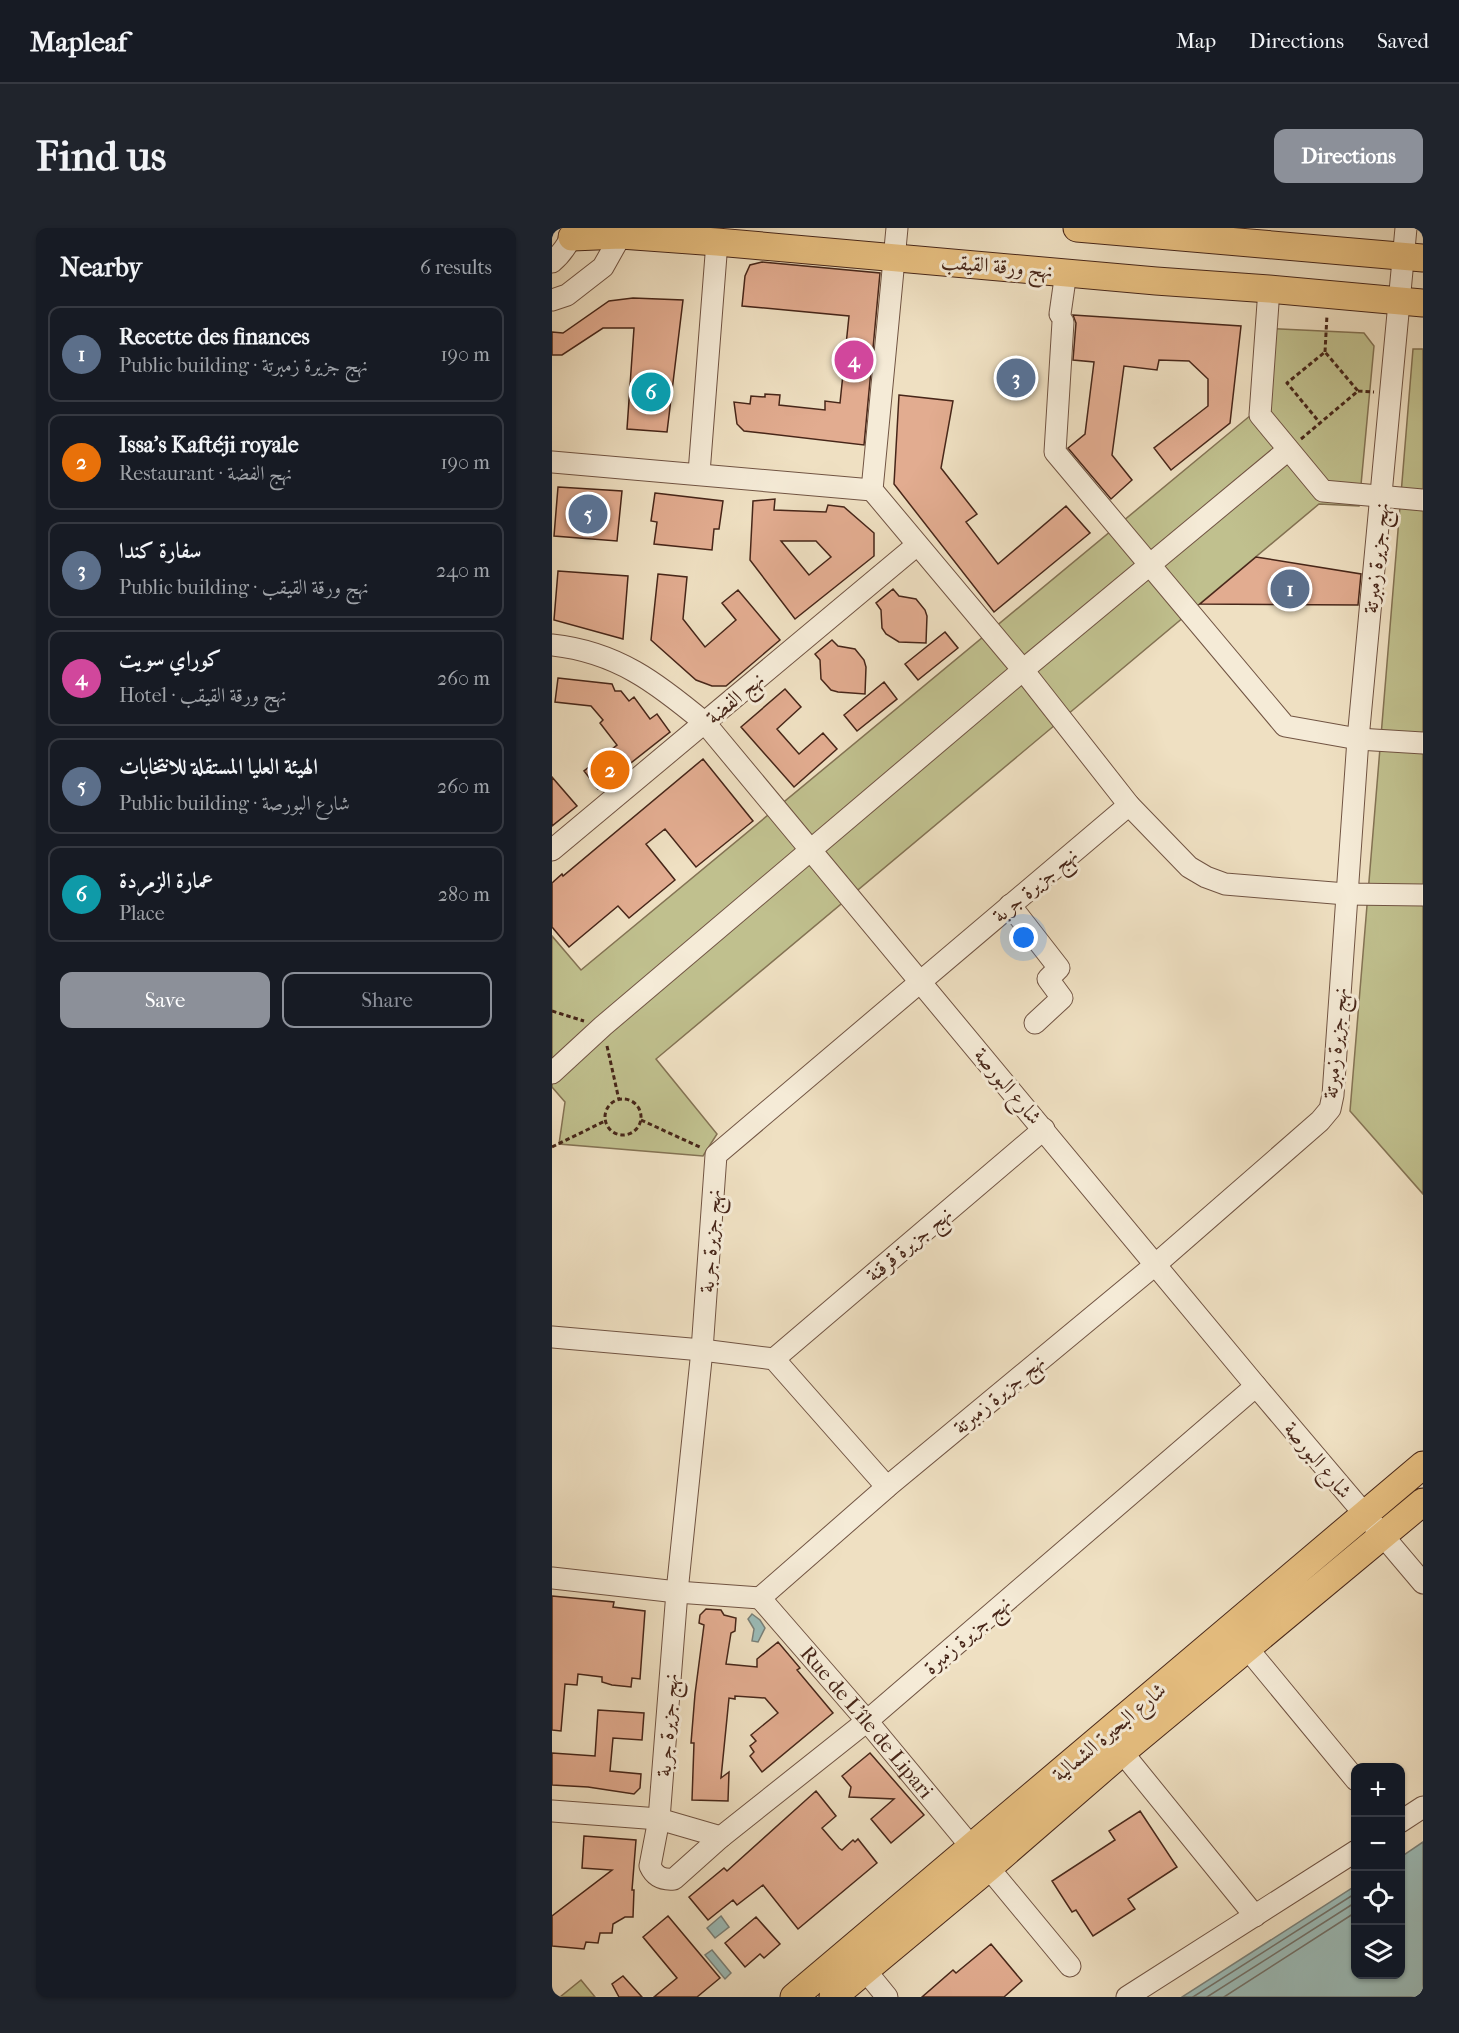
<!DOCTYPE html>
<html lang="en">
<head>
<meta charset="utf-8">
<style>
  body { margin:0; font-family:"IM FELL French Canon",Amiri,serif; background:#20242c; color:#f1f3f6 }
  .controls { position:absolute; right:18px; bottom:18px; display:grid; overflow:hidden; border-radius:12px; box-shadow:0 2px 4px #0004 }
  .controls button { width:54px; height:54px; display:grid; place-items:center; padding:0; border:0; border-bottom:2px solid #363941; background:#171b24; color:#f1f3f6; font:30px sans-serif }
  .you { position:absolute; left:472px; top:710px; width:21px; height:21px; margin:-15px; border:4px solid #fff; border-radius:50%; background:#1a73e8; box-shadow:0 0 0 9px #1a73e833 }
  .badge { display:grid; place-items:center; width:39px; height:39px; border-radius:50%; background:#8c9099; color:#fff; font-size:20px; font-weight:700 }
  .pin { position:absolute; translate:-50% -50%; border:3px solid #fff; box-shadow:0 2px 6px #0006 }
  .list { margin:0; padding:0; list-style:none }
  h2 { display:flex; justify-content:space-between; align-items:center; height:78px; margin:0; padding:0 24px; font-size:26px }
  h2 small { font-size:20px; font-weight:400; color:#9ea1a6 }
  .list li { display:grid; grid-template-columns:39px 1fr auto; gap:18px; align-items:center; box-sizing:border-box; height:96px; margin:0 12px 12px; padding:0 12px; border:2px solid #363941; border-radius:12px }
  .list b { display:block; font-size:22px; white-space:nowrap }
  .list p { margin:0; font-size:20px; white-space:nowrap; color:#9ea1a6 }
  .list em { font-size:20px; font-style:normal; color:#9ea1a6 }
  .actions { display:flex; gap:12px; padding:18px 24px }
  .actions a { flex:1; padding:14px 0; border:2px solid #8c9099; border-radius:12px; text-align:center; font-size:21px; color:#8c9099 }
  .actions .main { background:#8c9099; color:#fff }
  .icon { flex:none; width:33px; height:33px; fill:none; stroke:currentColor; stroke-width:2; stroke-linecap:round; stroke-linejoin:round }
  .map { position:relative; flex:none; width:871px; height:1769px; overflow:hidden; border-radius:12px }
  header { display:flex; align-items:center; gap:36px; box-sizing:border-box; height:84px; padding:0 30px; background:#171b24; border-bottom:2px solid #363941 }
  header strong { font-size:28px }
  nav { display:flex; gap:33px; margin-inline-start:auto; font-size:21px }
  .intro { display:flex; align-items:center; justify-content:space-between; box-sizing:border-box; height:144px; padding:0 36px }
  h1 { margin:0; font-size:42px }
  .button { padding:15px 27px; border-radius:12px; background:#8c9099; color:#fff; font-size:21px; font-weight:700 }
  main { display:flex; gap:36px; padding:0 36px }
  aside { flex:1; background:#171b24; border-radius:12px; box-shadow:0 2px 4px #0004 }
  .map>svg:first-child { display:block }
  .green { fill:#c0c08e; stroke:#847354; stroke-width:1.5 }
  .water { fill:#9bbcb9; stroke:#798079; stroke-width:1.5 }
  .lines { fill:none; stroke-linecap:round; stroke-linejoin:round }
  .shore { stroke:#717169; stroke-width:1.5 }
  .building { fill:#e2ac90; stroke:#472619; stroke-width:1.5; fill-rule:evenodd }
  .minor-casing { stroke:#715443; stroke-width:23 }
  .major-casing { stroke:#472619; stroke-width:29 }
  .path { stroke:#472619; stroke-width:3; stroke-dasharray:4.5 3; stroke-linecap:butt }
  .minor { stroke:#f5ebd7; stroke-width:21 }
  .major { stroke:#e8c081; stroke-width:27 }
  .labels { text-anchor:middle; stroke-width:6; stroke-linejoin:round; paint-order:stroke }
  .street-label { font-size:21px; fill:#472619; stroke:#f5ebd7 }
</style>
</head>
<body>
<header>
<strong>Mapleaf</strong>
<nav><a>Map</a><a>Directions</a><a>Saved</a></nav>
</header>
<div class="intro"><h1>Find us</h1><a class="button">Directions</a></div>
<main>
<aside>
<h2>Nearby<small>6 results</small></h2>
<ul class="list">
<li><span class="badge" style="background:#5c6f8a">1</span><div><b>Recette des finances</b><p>Public building · نهج جزيرة زمبرتة</p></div><em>190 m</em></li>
<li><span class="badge" style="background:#e8710a">2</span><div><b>Issa's Kaftéji royale</b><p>Restaurant · نهج الفضة</p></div><em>190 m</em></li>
<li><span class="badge" style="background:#5c6f8a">3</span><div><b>سفارة كندا</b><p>Public building · نهج ورقة القيقب</p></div><em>240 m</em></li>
<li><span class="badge" style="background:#d1479c">4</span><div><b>كوراي سويت</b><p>Hotel · نهج ورقة القيقب</p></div><em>260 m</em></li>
<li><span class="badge" style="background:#5c6f8a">5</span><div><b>الهيئة العليا المستقلة للانتخابات</b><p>Public building · شارع البورصة</p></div><em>260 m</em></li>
<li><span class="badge" style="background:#0f9aa8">6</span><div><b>عمارة الزمردة</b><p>Place</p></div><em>280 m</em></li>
</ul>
<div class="actions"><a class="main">Save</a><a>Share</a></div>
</aside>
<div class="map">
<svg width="871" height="1769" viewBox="0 0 871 1769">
  <rect width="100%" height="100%" fill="#efe0c2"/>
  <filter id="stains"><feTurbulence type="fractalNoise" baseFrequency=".00333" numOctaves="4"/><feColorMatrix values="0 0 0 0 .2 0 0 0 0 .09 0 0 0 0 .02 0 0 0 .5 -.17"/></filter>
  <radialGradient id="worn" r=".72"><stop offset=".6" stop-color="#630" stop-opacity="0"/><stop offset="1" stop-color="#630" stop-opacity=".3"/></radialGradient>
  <path class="green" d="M705,100L812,105L822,118L807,278L767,276L104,831L165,906L151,928L7,916L13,874L0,859V708L29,742L699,187Z
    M861,121H871V966L798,883Z
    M29,1752L43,1769H8Z"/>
  <path class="water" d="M200,1386L208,1392L213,1400L206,1414L200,1413L202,1401L196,1391Z
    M871,1614V1769H630L803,1658L804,1746H848L849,1629Z
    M169,1688L177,1699L163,1710L155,1700Z
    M160,1722L179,1745L173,1751L153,1727Z"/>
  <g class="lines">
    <path class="shore" d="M641,1769L804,1665
      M655,1769L804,1674
      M672,1769L804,1684"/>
  </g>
  <path class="building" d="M210,34L328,45L312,217L192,203L185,196L182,174L198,176L199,168L213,169V166L228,167L227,177L273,182V173L288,175L297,88L190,78L193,48L198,37Z
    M81,70L131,72L115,204L75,201L82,100H51L10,127H0V104L11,105L57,73Z
    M521,87L689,98L678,195L619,242L602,220L656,178V151L637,133L607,132L605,142L572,138L560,227L580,252L559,271L516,220L533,206L542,134L521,132L524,95Z
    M347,167L401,173L389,240L425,286L414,294L446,336L514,278L538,305L442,384L342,256Z
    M6,259L70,263L65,313L2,308Z
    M103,265L171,273L167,301H162L160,322L102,316L105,294L99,293Z
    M223,271L222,282L274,284L276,277L292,279L322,305V328L243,391L198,332L201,273ZM229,313H264L279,329L257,347Z
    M704,329L809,346L806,377L648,376Z
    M6,343L76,348L71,411L2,392Z
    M106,346L135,349L131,391L153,419L184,392L170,375L186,362L228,412L174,458H160L144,452L99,412Z
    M341,361L347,368L364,371L373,382L375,388L374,415L347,414L334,406L330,400L329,382L324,375Z
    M393,404L406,420L366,452L353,436Z
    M280,412L286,418L303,421L312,432L314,439L313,466L286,464L279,462L269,451L268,432L263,426Z
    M6,450L60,456L63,463H69L77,473L82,469L98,491L105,486L118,504L46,561L32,543L65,517L48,495L51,492L39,478L3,474Z
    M332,454L345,471L305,503L292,487Z
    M233,461L249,479L225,501L247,526L271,505L285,521L242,559L189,499Z
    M151,531L201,593L144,639L113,601L94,616L123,652L77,690L66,678L17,719L0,699V655L10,646L11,648Z
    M0,549L25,578L0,598Z
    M0,1368L62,1374L61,1379L93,1383L88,1451L80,1450L79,1459L60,1457L50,1454V1449L26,1446L25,1457L13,1456L9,1503L0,1502Z
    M154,1381L169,1382L172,1387L184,1390L183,1403L179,1405L174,1436L205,1439V1431L226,1414L248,1440L245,1442L281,1485L210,1544L198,1528L202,1524L198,1518L204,1513L199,1507L226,1485L213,1470L183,1468V1471L177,1470L169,1550L177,1544L176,1573L140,1572L142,1515H139L143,1466L152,1397L147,1395L148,1387Z
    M46,1482L92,1485L90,1512L61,1510L58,1543L89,1546L88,1560L82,1566L36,1559L0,1557V1525L43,1528Z
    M318,1525L372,1587L339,1615L319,1591L342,1571L297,1569L299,1559L290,1548Z
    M264,1563L284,1588L270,1600L287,1620L290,1622L301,1612L303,1614L306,1611L325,1635L246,1701L211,1657L185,1677L181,1672L156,1692L137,1669L172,1640L175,1643Z
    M588,1583L625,1639L576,1671L583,1681L541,1708L524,1682L520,1684L500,1653L563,1612L557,1603Z
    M32,1608L84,1612L80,1662H82L81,1689H73L61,1696L60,1705H48L46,1715L34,1714L32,1721L0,1718V1688L60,1642L30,1640Z
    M116,1688L168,1750L145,1769H102L125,1750L91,1709Z
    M204,1689L228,1716L212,1730L208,1726L193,1739L173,1715Z
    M439,1716L470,1753L452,1769H370L401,1742L404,1745Z
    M71,1748L90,1769H67L60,1756Z"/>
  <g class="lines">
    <defs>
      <g id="minor">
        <path d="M345,0L320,262L471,442L577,577L637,639L654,649L673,656L794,666L871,667"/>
        <path d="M0,34C11,25 18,13 23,0"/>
        <path d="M717,61L708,187L771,263L871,272"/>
        <path d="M0,72L15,67L51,39L69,7"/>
        <path d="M508,86L514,44"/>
        <path d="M511,94L503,224L733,498L806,511L871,515"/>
        <path d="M0,234L320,262"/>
        <path d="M147,245L165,14"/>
        <path d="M0,417C65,424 105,455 153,495L704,1158L871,1355"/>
        <path d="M577,577L164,927L150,1122L125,1364L107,1591L98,1638C103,1649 110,1652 122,1651L169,1609L315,1493L704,1158"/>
        <path d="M0,622L365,317"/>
        <path d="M458,677L507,740L496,751L510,770L483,795"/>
        <path d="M0,845L51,798L471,442L736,222"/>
        <path d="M0,1109L150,1122L222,1131L335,1259"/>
        <path d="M222,1131L492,901"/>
        <path d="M0,1350L125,1364L208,1370"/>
        <path d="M208,1370L335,1259L603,1037L768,893L778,881L781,867L806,511L854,0"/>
        <path id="s1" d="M208,1370L315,1493L518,1738"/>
        <path d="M695,1420L804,1552"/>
        <path d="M570,1524L703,1688"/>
        <path d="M0,1583L107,1591L169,1609"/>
        <path d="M848,1594L871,1579"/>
        <path d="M313,1742L335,1769"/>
        <path d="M575,1769L804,1623"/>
      </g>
      <path id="major" d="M525,0L871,30
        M20,9L69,7L165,14L604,53L717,61L871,75
        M242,1769L871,1237
        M281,1769L436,1640L570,1524L871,1274"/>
    </defs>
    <use href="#minor" class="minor-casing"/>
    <use href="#major" class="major-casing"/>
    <path class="path" d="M773,124L775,87
      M806,163L822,164
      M749,211L806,163L773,124L735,155L768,195
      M0,783L32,793
      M55,818L67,872
      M53 889a18 18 0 1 1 36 0a18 18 0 1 1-36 0Z
      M89,892L150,920
      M0,919L53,893"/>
    <use href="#minor" class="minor"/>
    <use href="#major" class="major"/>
  </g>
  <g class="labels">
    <g class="street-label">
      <text transform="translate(445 38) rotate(5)" y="7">نهج ورقة القيقب</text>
      <text transform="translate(824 330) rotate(-84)" y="7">نهج جزيرة زمبرتة</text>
      <text transform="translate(183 470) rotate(-40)" y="7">نهج الفضة</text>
      <text transform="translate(483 657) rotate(-40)" y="7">نهج جزيرة جربة</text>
      <text transform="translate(783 815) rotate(-85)" y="7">نهج جزيرة زمبرتة</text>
      <text transform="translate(456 858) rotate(50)" y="7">شارع البورصة</text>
      <text transform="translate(158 1013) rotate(-86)" y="7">نهج جزيرة جربة</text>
      <text transform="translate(357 1016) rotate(-40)" y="7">نهج جزيرة قرقنة</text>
      <text transform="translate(447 1166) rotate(-40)" y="7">نهج جزيرة زمبرتة</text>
      <text transform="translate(766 1232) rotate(50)" y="7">شارع البورصة</text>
      <text transform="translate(415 1407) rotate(-41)" y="7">نهج جزيرة زمبرة</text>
      <text dy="7" stroke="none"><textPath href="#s1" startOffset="164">Rue de L'île de Lipari</textPath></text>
      <text transform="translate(115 1497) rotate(-86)" y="7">نهج جزيرة جربة</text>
      <text transform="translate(557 1504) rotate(-40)" y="7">شارع البحيرة الشمالية</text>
    </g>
  </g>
  <rect width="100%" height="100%" filter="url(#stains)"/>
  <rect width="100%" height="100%" fill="url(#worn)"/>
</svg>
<div class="controls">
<button>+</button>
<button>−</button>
<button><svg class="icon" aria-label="locate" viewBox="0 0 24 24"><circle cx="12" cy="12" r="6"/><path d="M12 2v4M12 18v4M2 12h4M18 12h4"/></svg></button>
<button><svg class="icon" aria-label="layers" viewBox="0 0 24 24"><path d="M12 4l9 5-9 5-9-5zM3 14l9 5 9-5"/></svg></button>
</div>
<div class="you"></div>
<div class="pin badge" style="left:738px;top:361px;background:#5c6f8a">1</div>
<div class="pin badge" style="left:58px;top:542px;background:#e8710a">2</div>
<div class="pin badge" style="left:464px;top:150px;background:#5c6f8a">3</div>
<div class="pin badge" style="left:302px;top:132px;background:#d1479c">4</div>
<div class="pin badge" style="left:36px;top:286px;background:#5c6f8a">5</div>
<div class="pin badge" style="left:99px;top:164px;background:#0f9aa8">6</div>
</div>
</main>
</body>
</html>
